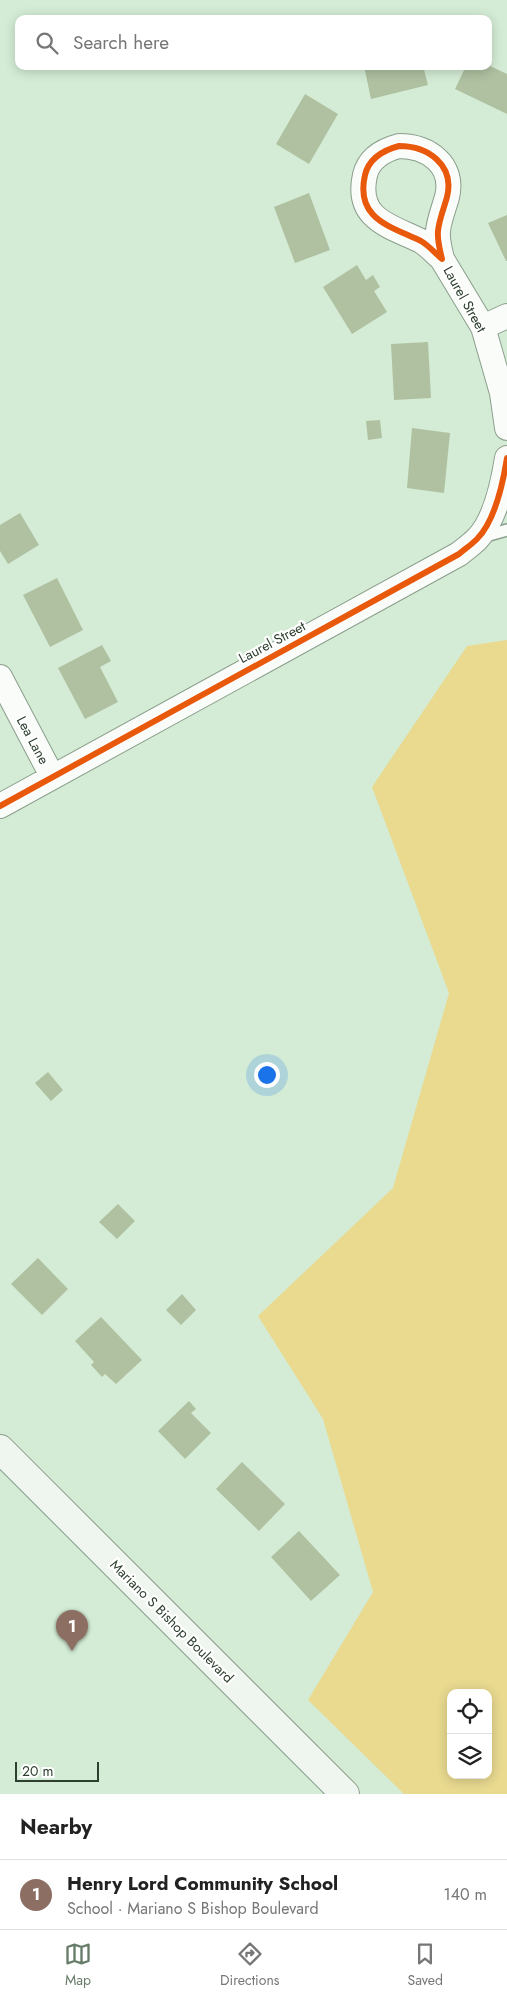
<!DOCTYPE html>
<html lang="en">
<head>
<meta charset="utf-8">
<style>
  body { margin:0; font-family:Jost,sans-serif; background:#f2f2f2; color:#222 }
  .controls { position:absolute; right:15px; bottom:15px; display:grid; overflow:hidden; border-radius:10px; box-shadow:0 2px 12px #0003 }
  .controls button { width:45px; height:45px; display:grid; place-items:center; padding:0; border:0; border-bottom:1px solid #e0e0e0; background:#fff; color:#222; font:25px sans-serif }
  .scale { position:absolute; left:15px; bottom:12px; width:84px; box-sizing:border-box; padding-left:5px; border:2px solid #2d3f2e; border-top:0; font-size:14px; line-height:18px; white-space:nowrap; color:#2d3f2e; -webkit-text-stroke:4px #fff; paint-order:stroke }
  .you { position:absolute; left:266px; top:1074px; width:18px; height:18px; margin:-12px; border:4px solid #fff; border-radius:50%; background:#1a73e8; box-shadow:0 0 0 8px #1a73e833 }
  .badge { display:grid; place-items:center; width:32px; height:32px; border-radius:50%; background:#677c68; color:#fff; font-size:16px; font-weight:700 }
  .pin { position:absolute; translate:-50% -41px; filter:drop-shadow(0 1px 2px #0008) }
  .pin::after { content:''; position:absolute; top:26px; width:18px; height:15px; background:inherit; clip-path:polygon(0 0,100% 0,50% 100%) }
  .list { margin:0; padding:0; list-style:none }
  h2 { display:flex; justify-content:space-between; align-items:center; height:65px; margin:0; padding:0 20px; font-size:21px }
  h2 small { font-size:16px; font-weight:400; color:#767676 }
  .list li { display:grid; grid-template-columns:32px 1fr auto; gap:15px; align-items:center; box-sizing:border-box; height:70px; padding:0 20px; border-top:1px solid #e0e0e0 }
  .list b { display:block; font-size:19px; white-space:nowrap }
  .list p { margin:0; font-size:16px; white-space:nowrap; color:#767676 }
  .list em { font-size:16px; font-style:normal; color:#767676 }
  .icon { flex:none; width:28px; height:28px; fill:none; stroke:currentColor; stroke-width:2; stroke-linecap:round; stroke-linejoin:round }
  .map { position:relative; flex:none; width:507px; height:1794px; overflow:hidden }
  .search { position:absolute; background:#fff; box-shadow:0 2px 12px #0003; left:15px; right:15px; top:15px; height:55px; display:flex; align-items:center; gap:12px; box-sizing:border-box; padding:0 18px; border-radius:10px; color:#767676; font-size:19px }
  .sheet { height:135px; background:#fff }
  nav { display:flex; justify-content:space-around; align-items:center; box-sizing:border-box; height:70px; border-top:1px solid #e0e0e0; background:#fff; font-size:14px; color:#767676 }
  nav a { display:grid; justify-items:center; gap:2px }
  nav .on { color:#677c68 }
  .map>svg:first-child { display:block }
  .green { fill:#e9da90; fill-rule:evenodd }
  .building { fill:#afc1a1 }
  .lines { fill:none; stroke-linecap:round; stroke-linejoin:round }
  .service-casing { stroke:#8b9e8c; stroke-width:14 }
  .minor-casing { stroke:#8b9e8c; stroke-width:26 }
  .secondary-casing { stroke:#8b9e8c; stroke-width:30 }
  .service { stroke:#f9fcf9; stroke-width:11 }
  .minor { stroke:#f9fcf9; stroke-width:24 }
  .secondary { stroke:#eff5ef; stroke-width:28 }
  .cycleway-casing { stroke:#fff; stroke-width:9 }
  .cycleway { stroke:#e8590c; stroke-width:6 }
  .labels { text-anchor:middle; stroke-width:4.5; stroke-linejoin:round; paint-order:stroke }
  .street-label { font-size:14px; fill:#2d3f2e; stroke:#fff }
</style>
</head>
<body>
<div class="map">
<svg width="507" height="1794" viewBox="0 0 507 1794">
  <rect width="100%" height="100%" fill="#d4ecd5"/>
  <path class="green" d="M507,640V1794H404L308,1700L373,1592L323,1419L258,1316L393,1188L449,993L372,787L467,646ZM451,1693H488V1775H451Z"/>
  <path class="building" d="M488,65L507,74V114L455,89L466,66H488Z
    M364,66H423L428,85L371,99Z
    M305,94L338,114L309,164L276,144Z
    M309,193L330,250L295,263L274,207Z
    M507,215V261H506L488,223Z
    M357,265L366,280L373,275L380,287L374,291L387,312L352,334L323,287Z
    M428,342L431,398L394,400L391,344Z
    M380,420L382,438L368,440L366,421Z
    M412,428L450,433L444,493L407,488Z
    M20,513L39,545L8,564L0,551V525Z
    M57,578L83,630L50,647L23,595Z
    M102,645L111,661L100,667L118,702L85,719L58,668Z
    M48,1072L63,1090L51,1101L35,1083Z
    M118,1204L135,1221L117,1239L99,1222Z
    M38,1258L68,1289L42,1315L11,1284Z
    M182,1294L196,1310L181,1325L166,1310Z
    M101,1317L142,1360L116,1384L105,1374L102,1377L91,1365L94,1362L75,1341Z
    M189,1401L196,1409L191,1413L211,1433L185,1459L158,1431Z
    M242,1462L285,1504L259,1531L216,1489Z
    M299,1531L340,1575L311,1601L271,1557Z"/>
  <g class="lines">
    <defs>
      <path id="service" d="M482,537L507,530"/>
      <path id="minor" d="M399,146C428,146 455,165 447,197C444,208 439,220 438,231C437,240 440,250 442,259C435,253 428,245 421,241C390,226 355,219 365,175C369,158 384,150 399,146Z
        M442,259L483,327L502,393L507,428
        M483,327L507,316
        M0,677L52,776
        M0,806L459,554C465,549 471,545 477,539C495,521 503,483 507,458"/>
      <path id="secondary" d="M0,1449L345,1794"/>
    </defs>
    <use href="#service" class="service-casing"/>
    <use href="#minor" class="minor-casing"/>
    <use href="#secondary" class="secondary-casing"/>
    <use href="#service" class="service"/>
    <use href="#minor" class="minor"/>
    <use href="#secondary" class="secondary"/>
    <defs>
      <path id="cycleway" d="M399,146C428,146 455,165 447,197C444,208 439,220 438,231C437,240 440,250 442,259C435,253 428,245 421,241C390,226 355,219 365,175C369,158 384,150 399,146Z
        M0,806L459,554C465,549 471,545 477,539C495,521 503,483 507,458"/>
    </defs>
    <use href="#cycleway" class="cycleway-casing"/>
    <use href="#cycleway" class="cycleway"/>
  </g>
  <g class="labels">
    <g class="street-label">
      <text transform="translate(465 299) rotate(61)" y="5">Laurel Street</text>
      <text transform="translate(272 642) rotate(-28)" y="5">Laurel Street</text>
      <text transform="translate(33 740) rotate(62)" y="5">Lea Lane</text>
      <text transform="translate(172 1621) rotate(45)" y="5">Mariano S Bishop Boulevard</text>
    </g>
  </g>
</svg>
<div class="controls">
<button><svg class="icon" aria-label="locate" viewBox="0 0 24 24"><circle cx="12" cy="12" r="6"/><path d="M12 2v4M12 18v4M2 12h4M18 12h4"/></svg></button>
<button><svg class="icon" aria-label="layers" viewBox="0 0 24 24"><path d="M12 4l9 5-9 5-9-5zM3 14l9 5 9-5"/></svg></button>
</div>
<div class="scale">20 m</div>
<div class="you"></div>
<div class="pin badge" style="left:72px;top:1651px;background:#8d6e63">1</div>
<div class="search"><svg class="icon" aria-label="search" viewBox="0 0 24 24"><circle cx="10" cy="10" r="6"/><path d="M15 15l6 6"/></svg>Search here</div>
</div>
<section class="sheet">
<h2>Nearby<small></small></h2>
<ul class="list">
<li><span class="badge" style="background:#8d6e63">1</span><div><b>Henry Lord Community School</b><p>School · Mariano S Bishop Boulevard</p></div><em>140 m</em></li>
</ul>
</section>
<nav>
<a class="on"><svg class="icon" aria-label="map" viewBox="0 0 24 24"><path d="M3 6l6-2 6 2 6-2v14l-6 2-6-2-6 2zM9 4v14M15 6v14"/></svg>Map</a>
<a><svg class="icon" aria-label="directions" viewBox="0 0 24 24"><path d="M12 3l9 9-9 9-9-9zM9 14v-3h6M13 9l2 2-2 2"/></svg>Directions</a>
<a><svg class="icon" aria-label="saved" viewBox="0 0 24 24"><path d="M7 4h10v16l-5-4-5 4z"/></svg>Saved</a>
</nav>
</body>
</html>
